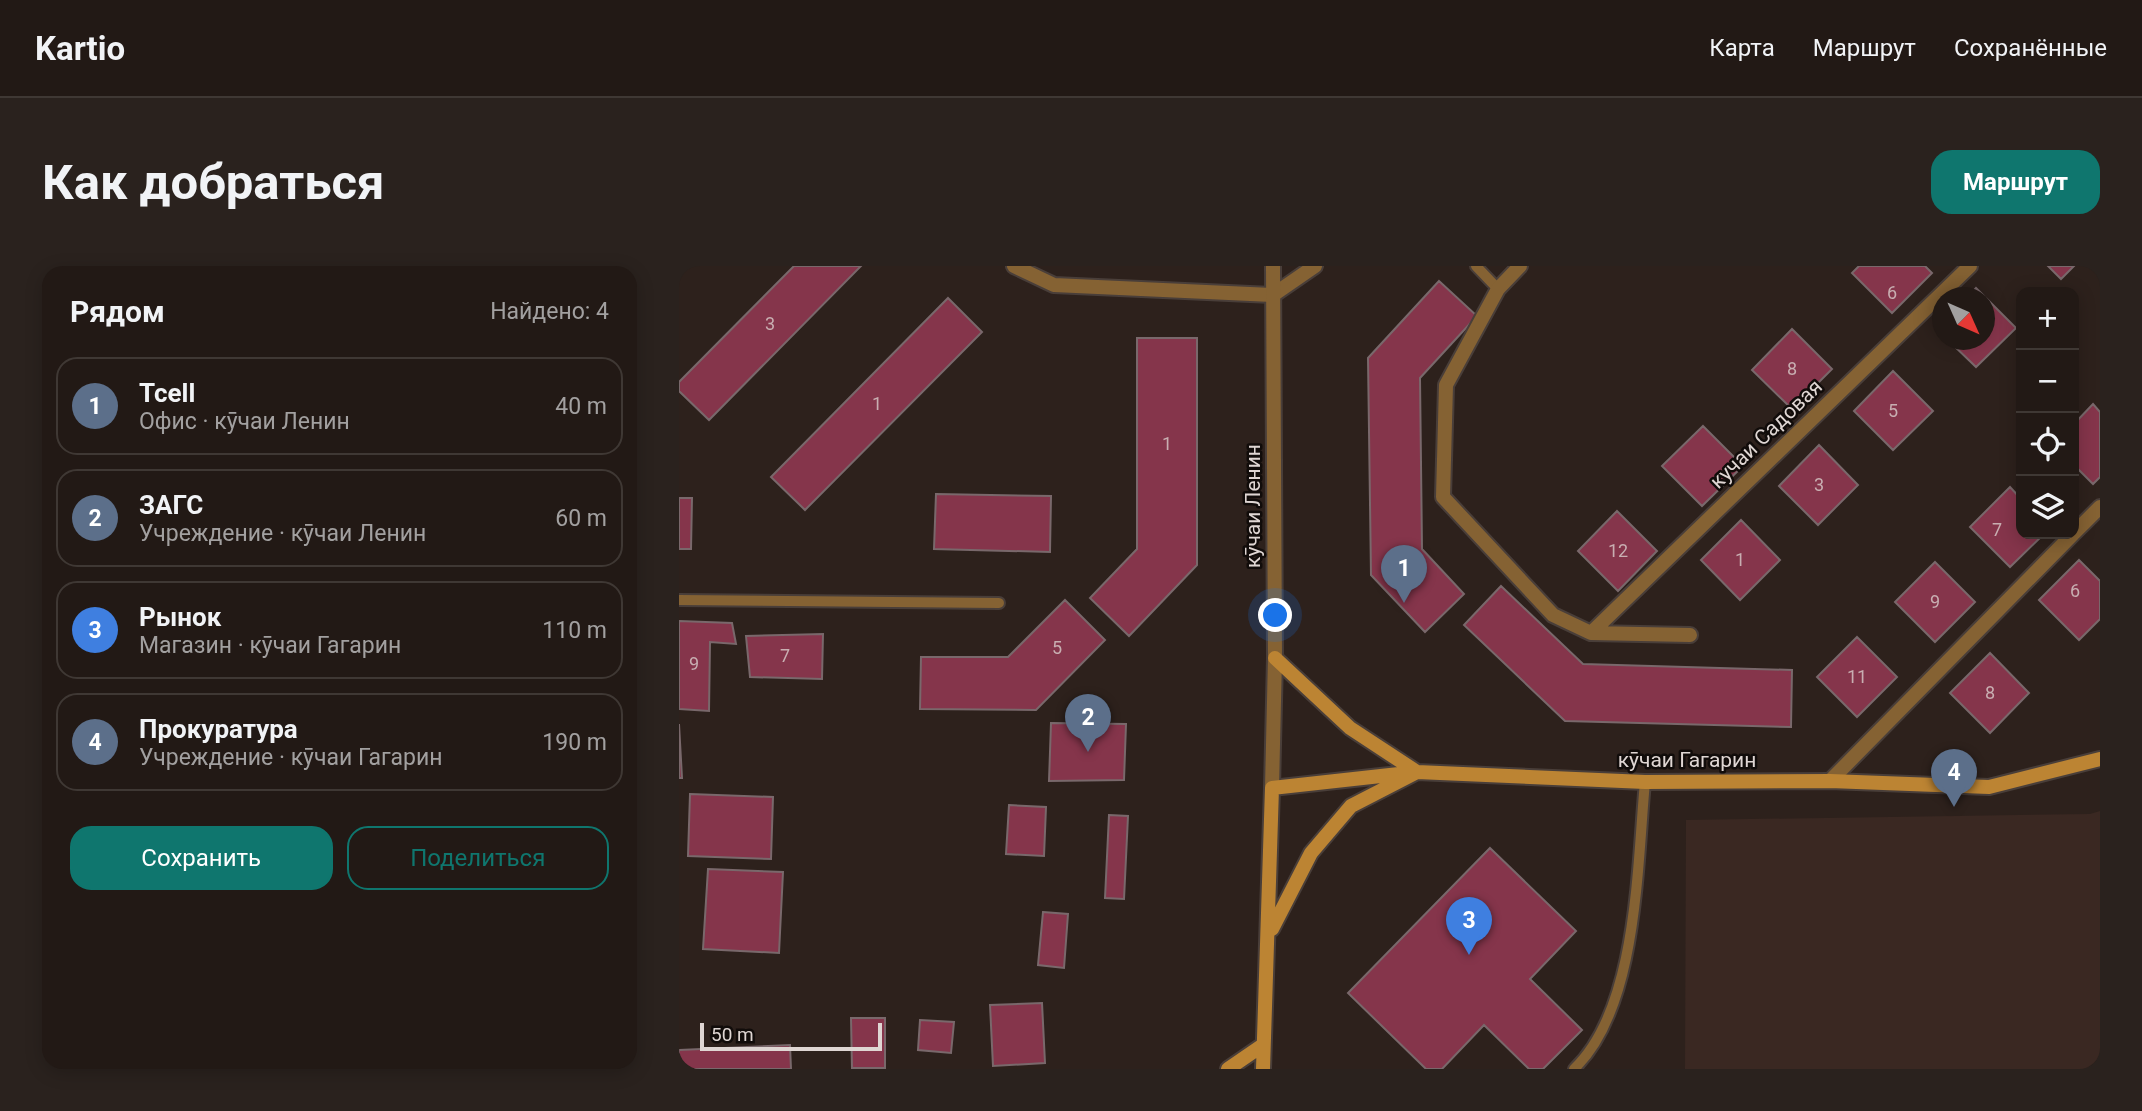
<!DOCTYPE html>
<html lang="ru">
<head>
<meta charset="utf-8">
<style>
  body { margin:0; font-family:Roboto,sans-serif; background:#2a221e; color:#f1f3f6 }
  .controls { position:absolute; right:21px; top:21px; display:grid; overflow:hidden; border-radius:14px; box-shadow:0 4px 18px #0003 }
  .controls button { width:63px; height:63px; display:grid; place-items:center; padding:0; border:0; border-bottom:2px solid #3f3834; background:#221915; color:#f1f3f6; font:35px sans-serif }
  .compass { position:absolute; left:1253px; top:21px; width:63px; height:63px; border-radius:50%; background:#221915; box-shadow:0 4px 18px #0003; rotate:135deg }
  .scale { position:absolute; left:21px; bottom:18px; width:182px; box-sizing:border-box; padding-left:7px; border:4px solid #dfd6d3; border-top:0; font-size:19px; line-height:24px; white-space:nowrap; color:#dfd6d3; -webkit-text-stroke:5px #110c0a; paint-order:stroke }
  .you { position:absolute; left:597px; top:350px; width:24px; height:24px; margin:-18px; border:5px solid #fff; border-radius:50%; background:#1a73e8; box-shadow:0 0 0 10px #1a73e833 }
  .badge { display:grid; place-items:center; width:46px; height:46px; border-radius:50%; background:#0f766e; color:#fff; font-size:23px; font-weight:700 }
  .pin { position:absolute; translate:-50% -58px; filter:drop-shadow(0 2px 4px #0008) }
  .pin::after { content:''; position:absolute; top:37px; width:24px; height:21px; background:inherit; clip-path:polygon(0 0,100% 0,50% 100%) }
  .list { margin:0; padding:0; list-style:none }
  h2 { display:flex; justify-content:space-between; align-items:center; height:91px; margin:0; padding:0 28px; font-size:30px }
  h2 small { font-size:23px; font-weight:400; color:#a2a0a0 }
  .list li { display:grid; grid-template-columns:46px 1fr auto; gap:21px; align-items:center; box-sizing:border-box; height:98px; margin:0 14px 14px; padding:0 14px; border:2px solid #3f3834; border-radius:21px }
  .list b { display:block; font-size:26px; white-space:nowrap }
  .list p { margin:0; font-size:23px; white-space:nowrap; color:#a2a0a0 }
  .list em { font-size:23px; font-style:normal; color:#a2a0a0 }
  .actions { display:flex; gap:14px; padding:21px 28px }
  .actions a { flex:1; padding:16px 0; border:2px solid #0f766e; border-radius:21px; text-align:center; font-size:24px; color:#0f766e }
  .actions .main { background:#0f766e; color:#fff }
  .icon { flex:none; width:38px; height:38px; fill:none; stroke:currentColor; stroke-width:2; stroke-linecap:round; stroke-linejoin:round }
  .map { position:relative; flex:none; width:1421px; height:803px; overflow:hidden; border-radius:21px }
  header { display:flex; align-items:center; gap:42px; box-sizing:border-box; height:98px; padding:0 35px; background:#221915; border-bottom:2px solid #3f3834 }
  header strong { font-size:33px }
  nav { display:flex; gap:38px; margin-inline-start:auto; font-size:24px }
  .intro { display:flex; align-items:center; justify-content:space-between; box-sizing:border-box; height:168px; padding:0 42px }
  h1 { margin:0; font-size:49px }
  .button { padding:18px 32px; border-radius:21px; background:#0f766e; color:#fff; font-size:24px; font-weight:700 }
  main { display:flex; gap:42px; padding:0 42px }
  aside { flex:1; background:#221915; border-radius:21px; box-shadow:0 4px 18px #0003 }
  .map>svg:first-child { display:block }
  .built { fill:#3a2822 }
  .building { fill:#85354b; stroke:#79686b; stroke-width:2 }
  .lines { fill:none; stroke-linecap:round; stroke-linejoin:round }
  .service-casing { stroke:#493e39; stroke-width:14 }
  .minor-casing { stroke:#493e39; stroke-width:18 }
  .tertiary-casing { stroke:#493e39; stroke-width:18 }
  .secondary-casing { stroke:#493e39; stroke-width:18 }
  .service { stroke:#856233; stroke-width:10 }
  .minor { stroke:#856233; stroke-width:14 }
  .tertiary { stroke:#856233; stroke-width:14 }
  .secondary { stroke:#bc8433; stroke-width:14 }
  .labels { text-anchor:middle; stroke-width:5; stroke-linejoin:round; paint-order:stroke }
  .number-label { font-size:18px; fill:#c8aeb1 }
  .street-label { font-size:21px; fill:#dfd6d3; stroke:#110c0a }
</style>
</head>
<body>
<header>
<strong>Kartio</strong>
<nav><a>Карта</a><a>Маршрут</a><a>Сохранённые</a></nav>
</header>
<div class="intro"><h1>Как добраться</h1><a class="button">Маршрут</a></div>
<main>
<aside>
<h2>Рядом<small>Найдено: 4</small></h2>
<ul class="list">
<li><span class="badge" style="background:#5c6f8a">1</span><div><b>Tcell</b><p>Офис · кӯчаи Ленин</p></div><em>40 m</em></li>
<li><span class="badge" style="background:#5c6f8a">2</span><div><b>ЗАГС</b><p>Учреждение · кӯчаи Ленин</p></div><em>60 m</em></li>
<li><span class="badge" style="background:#3f7fe0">3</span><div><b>Рынок</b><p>Магазин · кӯчаи Гагарин</p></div><em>110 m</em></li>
<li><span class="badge" style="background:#5c6f8a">4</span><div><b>Прокуратура</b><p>Учреждение · кӯчаи Гагарин</p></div><em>190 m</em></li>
</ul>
<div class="actions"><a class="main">Сохранить</a><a>Поделиться</a></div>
</aside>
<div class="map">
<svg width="1421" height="803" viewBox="0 0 1421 803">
  <rect width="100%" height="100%" fill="#2d211c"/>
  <path class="built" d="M1421,545V803H1006L1007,554L1411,548Z"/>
  <path class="building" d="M115,0H182L30,154L0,125V116Z
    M1180,0H1246L1253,7L1213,47L1173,7Z
    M1369,0H1395L1382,13Z
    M760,15L798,50L741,112L743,283L785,328L746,366L692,309L689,92Z
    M1297,22L1337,62L1297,101L1269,74H1306V32H1288Z
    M269,32L303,66L126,244L92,211Z
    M1113,63L1153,103L1113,143L1073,104Z
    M458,72H518V299L450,370L411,332L458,283Z
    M1214,105L1254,145L1214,184L1175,145Z
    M1414,138L1421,146V211L1414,218L1395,199V158Z
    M1024,160L1064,200L1023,240L983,200Z
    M1140,179L1179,219L1139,259L1100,220Z
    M1331,221L1342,233V268H1365L1331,301L1291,261Z
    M257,228L372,230L371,286L255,283Z
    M0,232H13L12,283H0Z
    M938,245L978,285L939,325L899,285Z
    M1062,254L1101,294L1061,334L1022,294Z
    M1400,294L1421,315V353L1400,374L1360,334Z
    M1256,296L1296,336L1256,376L1216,336Z
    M822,320L904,398L1113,404L1112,461L886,455L785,359Z
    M386,334L426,374L357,444L241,443L242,391H329Z
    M0,355L53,357L57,378L31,376L30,445L0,443Z
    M144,368L143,413L71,411L67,370Z
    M1178,371L1218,411L1178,451L1138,411Z
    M1311,387L1350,427L1311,467L1271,427Z
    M372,457L447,458L445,514L370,515Z
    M0,458L3,512H0Z
    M11,528L94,531L92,593L9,590Z
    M330,539L367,541L365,590L327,588Z
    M430,549L449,550L445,633L426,632Z
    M811,582L897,665L851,713L903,764L864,803H850L805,759L763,803H747L669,727Z
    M29,603L104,606L100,687L24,683Z
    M364,646L389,648L385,702L359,699Z
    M363,737L366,797L314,800L311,739Z
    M172,752H206V802H173Z
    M241,754L275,756L272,787L239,784Z
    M111,779L112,803H0V784Z"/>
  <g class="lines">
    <defs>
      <path id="service" d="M797,0L819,23
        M0,334L320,337
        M895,803C959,742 958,599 966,516"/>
      <path id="minor" d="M335,0L375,19L594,29L636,0
        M841,0L819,23L767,119L764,231L874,349L912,367L1011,369
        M1395,267L1421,241
        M912,367L1291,0
        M1151,515L1394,268"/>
      <path id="tertiary" d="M593,522L596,392L594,0"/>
      <path id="secondary" d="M593,663L632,587L672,540L738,506L671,462L596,392
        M549,803L584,779
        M584,803L593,522L738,506L966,516L1151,515L1310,521L1421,493"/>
    </defs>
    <use href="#service" class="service-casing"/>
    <use href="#minor" class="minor-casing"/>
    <use href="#tertiary" class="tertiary-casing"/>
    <use href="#secondary" class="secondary-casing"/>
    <use href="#service" class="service"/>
    <use href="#minor" class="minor"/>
    <use href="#tertiary" class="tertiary"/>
    <use href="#secondary" class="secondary"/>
  </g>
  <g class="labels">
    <g class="number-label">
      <text x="1213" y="33">6</text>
      <text x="91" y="64">3</text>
      <text x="1113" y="109">8</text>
      <text x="198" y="144">1</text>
      <text x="1214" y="151">5</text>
      <text x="488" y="184">1</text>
      <text x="1140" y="225">3</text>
      <text x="1318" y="270">7</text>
      <text x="939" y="291">12</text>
      <text x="1061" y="300">1</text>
      <text x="1396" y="331">6</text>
      <text x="1256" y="342">9</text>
      <text x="378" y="388">5</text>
      <text x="106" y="396">7</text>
      <text x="15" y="404">9</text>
      <text x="1178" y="417">11</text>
      <text x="1311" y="433">8</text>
    </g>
    <g class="street-label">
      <text transform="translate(1087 168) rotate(-44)" y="7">кучаи Садовая</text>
      <text transform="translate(574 240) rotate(-90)" y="7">кӯчаи Ленин</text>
      <text x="1008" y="501">кӯчаи Гагарин</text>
    </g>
  </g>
</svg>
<div class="controls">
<button>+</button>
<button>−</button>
<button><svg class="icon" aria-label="locate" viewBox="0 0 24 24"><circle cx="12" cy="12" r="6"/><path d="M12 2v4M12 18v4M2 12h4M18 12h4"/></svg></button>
<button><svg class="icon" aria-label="layers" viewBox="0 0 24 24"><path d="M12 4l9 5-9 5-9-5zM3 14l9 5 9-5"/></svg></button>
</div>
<svg class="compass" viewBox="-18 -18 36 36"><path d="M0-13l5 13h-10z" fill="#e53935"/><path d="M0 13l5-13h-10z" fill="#a2a0a0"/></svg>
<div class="scale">50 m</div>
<div class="you"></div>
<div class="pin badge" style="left:725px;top:337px;background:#5c6f8a">1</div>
<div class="pin badge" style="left:409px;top:486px;background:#5c6f8a">2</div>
<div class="pin badge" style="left:790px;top:689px;background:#3f7fe0">3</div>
<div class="pin badge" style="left:1275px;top:541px;background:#5c6f8a">4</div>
</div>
</main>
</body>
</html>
